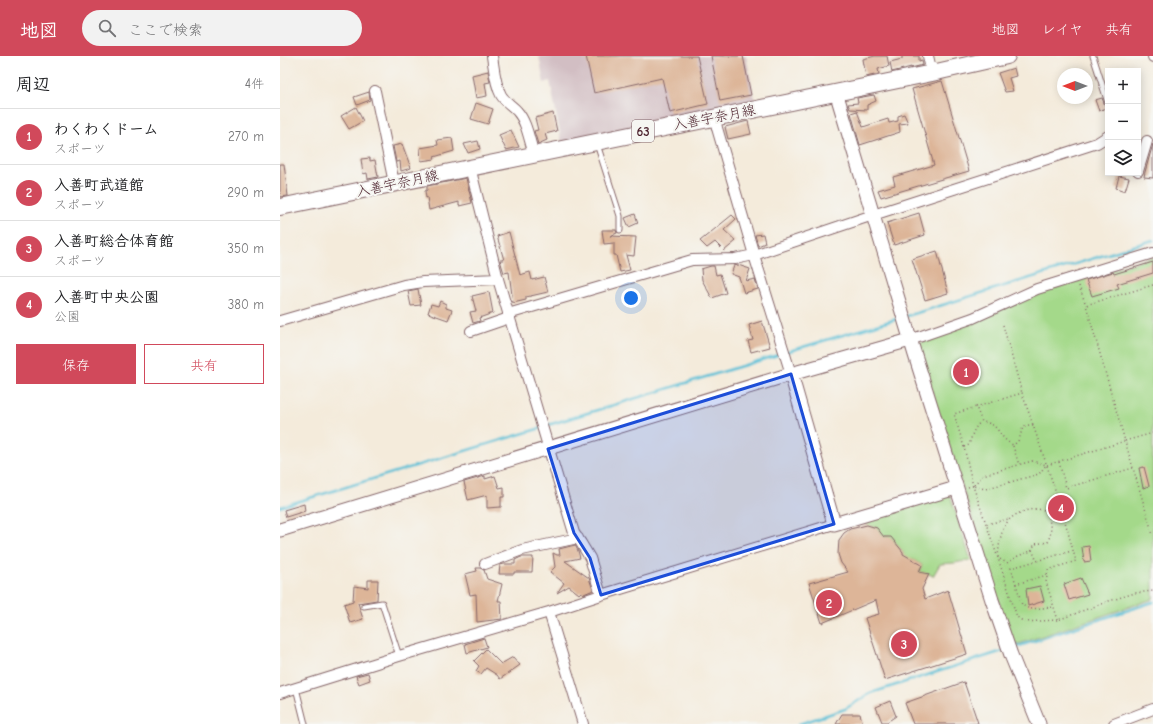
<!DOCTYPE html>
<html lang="ja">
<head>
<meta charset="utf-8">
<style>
  body { margin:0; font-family:"Comic Neue","Klee One",sans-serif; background:#f2f2f2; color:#202124 }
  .controls { position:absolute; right:12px; top:12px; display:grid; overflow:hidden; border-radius:0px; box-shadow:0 2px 10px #0003 }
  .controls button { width:36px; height:36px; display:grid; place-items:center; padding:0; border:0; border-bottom:1px solid #e0e0e0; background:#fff; color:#202124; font:20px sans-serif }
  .compass { position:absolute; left:777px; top:12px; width:36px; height:36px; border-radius:50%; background:#fff; box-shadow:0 2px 10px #0003; rotate:270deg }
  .you { position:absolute; left:351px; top:242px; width:14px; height:14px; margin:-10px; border:3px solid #fff; border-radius:50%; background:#1a73e8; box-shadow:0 0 0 6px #1a73e833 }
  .badge { display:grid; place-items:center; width:26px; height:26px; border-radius:50%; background:#d1495b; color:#fff; font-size:13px; font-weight:700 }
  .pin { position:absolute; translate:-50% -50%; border:2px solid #fff; box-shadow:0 1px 4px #0006 }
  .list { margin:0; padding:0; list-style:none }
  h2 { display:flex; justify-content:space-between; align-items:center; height:52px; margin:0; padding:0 16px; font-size:17px }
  h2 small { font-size:13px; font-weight:400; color:#757577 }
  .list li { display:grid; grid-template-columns:26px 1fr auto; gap:12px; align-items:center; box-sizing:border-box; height:56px; padding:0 16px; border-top:1px solid #e0e0e0 }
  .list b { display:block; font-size:15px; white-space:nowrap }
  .list p { margin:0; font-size:13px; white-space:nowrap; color:#757577 }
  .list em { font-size:13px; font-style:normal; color:#757577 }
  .actions { display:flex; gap:8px; padding:12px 16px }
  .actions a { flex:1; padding:9px 0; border:1px solid #d1495b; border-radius:0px; text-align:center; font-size:14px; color:#d1495b }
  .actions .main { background:#d1495b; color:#fff }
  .icon { flex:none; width:22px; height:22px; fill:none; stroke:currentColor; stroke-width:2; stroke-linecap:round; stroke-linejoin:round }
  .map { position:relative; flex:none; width:873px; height:668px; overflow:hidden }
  header { display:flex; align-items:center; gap:24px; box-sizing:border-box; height:56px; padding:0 20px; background:#d1495b; color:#fff }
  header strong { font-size:19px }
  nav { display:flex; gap:22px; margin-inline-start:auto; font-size:14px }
  .search { width:280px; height:36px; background:#f2f2f2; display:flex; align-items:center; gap:10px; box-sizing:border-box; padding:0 14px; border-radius:22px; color:#757577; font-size:15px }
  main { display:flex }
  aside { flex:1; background:#fff }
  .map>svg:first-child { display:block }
  .industrial { fill:#d2bec3 }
  .green { fill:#a4d98a; stroke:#777c5a }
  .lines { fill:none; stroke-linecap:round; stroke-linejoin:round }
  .stream { stroke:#5ac0d7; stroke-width:2.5 }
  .building { fill:#ddb598 }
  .service-casing { stroke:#866669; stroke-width:7 }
  .minor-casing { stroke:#866669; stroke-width:12 }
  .tertiary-casing { stroke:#866669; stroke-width:15 }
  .primary-casing { stroke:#866669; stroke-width:18 }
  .path { stroke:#866669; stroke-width:1.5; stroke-dasharray:1 3; stroke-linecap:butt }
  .service { stroke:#fff; stroke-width:5 }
  .minor { stroke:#fff; stroke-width:10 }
  .tertiary { stroke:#fff; stroke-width:13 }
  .primary { stroke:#fff; stroke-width:16 }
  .marked { fill:#1d4ed8; fill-opacity:0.2; stroke:#1d4ed8; stroke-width:3; stroke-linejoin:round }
  .labels { text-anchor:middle; stroke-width:4; stroke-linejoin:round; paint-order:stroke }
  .shield { fill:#f6f6f2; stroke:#7e6067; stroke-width:1 }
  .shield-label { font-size:13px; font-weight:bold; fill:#4a1f2b }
  .street-label { font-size:14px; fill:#4a1f2b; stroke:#f6f6f2 }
</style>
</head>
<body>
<header>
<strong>地図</strong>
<div class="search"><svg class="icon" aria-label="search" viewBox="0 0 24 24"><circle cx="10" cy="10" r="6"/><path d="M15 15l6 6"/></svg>ここで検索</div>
<nav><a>地図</a><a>レイヤ</a><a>共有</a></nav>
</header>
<main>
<aside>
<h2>周辺<small>4件</small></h2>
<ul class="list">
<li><span class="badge">1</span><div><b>わくわくドーム</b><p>スポーツ</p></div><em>270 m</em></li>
<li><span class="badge">2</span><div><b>入善町武道館</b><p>スポーツ</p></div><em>290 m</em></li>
<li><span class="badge">3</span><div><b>入善町総合体育館</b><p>スポーツ</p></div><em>350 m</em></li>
<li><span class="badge">4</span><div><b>入善町中央公園</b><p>公園</p></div><em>380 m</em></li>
</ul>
<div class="actions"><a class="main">保存</a><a>共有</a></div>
</aside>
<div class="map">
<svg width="873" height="668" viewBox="0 0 873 668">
  <rect width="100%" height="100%" fill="#f6f6f2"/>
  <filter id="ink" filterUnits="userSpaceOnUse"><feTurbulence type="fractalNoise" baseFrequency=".025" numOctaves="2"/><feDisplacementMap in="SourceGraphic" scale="8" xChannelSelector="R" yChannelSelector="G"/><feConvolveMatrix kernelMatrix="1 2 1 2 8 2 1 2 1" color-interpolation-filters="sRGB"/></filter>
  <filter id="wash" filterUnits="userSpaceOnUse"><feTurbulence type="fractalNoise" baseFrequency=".012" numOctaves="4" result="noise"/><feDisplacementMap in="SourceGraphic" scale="16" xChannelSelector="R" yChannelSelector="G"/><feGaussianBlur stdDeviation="0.9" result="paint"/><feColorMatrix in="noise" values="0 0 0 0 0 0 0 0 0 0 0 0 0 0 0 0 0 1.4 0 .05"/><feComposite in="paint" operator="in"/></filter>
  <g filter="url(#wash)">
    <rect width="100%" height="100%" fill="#f4ebdb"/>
    <path class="industrial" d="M259,0H466L475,46L282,88L270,25L264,27Z"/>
    <path class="green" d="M873,201V543L733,590L638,292L640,287L759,237Z
      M670,439L691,504L674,507L660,508L653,520L649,518L639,516L642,509L633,504L622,503L623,496L611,481H604L597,472L587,469L585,465Z"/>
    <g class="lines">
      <path class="stream" d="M627,260L873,184
        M506,296L620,262
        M265,370L501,298
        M0,451L261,372
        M733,592L873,546
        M519,668L565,653L591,637L726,594"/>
    </g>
    <g id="blocks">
      <path class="building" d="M306,0H417L428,48L390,57L382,22L314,37Z
        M431,0H463L471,39L440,45Z
        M595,0H607L609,10L598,13L599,18L586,21L583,3Z
        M622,0H639V5L642,4L643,9L631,12V11L612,16L610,6L622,3Z
        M734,12L736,20L729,22L733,35L725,36L718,17Z
        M208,15L210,26L205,27L207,40L196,42L192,19Z
        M662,25L689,115L601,141L598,134L615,129L613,121L654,109L632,33Z
        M89,36L90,44L77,49L74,41Z
        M594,39L596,45L587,49V54L570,53L568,48L578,47L577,42Z
        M822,42L826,52L819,55L815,44Z
        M196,47L213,53L208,68L191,63Z
        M76,51L83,65L69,73L61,60Z
        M577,55L583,71L608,63L609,67L618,65V60L624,58L628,67L619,68L620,76L580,89L571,57Z
        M273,57L277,75L265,78L267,84L258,88L254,75L258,74L255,62Z
        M468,65L471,78L448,83L445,71Z
        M231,74L239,91L226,94L219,79Z
        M172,82L174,95L154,101L155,103L141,105L140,92L158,89L157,84Z
        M198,85L200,93L188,97L184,88Z
        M122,88L131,112L121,115L120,105L116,106L113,90Z
        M873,88V122L864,121L865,116Z
        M90,102V105L95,104L98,121L88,123L87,117L83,118L81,103Z
        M0,108H4L8,140L0,141Z
        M839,120L849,122L845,135L836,132Z
        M186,122L192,147L179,150V146L149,154L147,141L146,142L145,135L147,134V130Z
        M639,157L645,179L614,189L607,167Z
        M355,158L358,167L349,171L345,162Z
        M452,159L456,163L444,174L456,185L444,195L435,186L427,192L420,185Z
        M322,174H336L337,177L330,180L356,181L354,200L346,199L350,214L340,216L336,199H334V187L324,188Z
        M229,176L240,219L250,216L252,224L264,221L268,236L246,241V244L233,247L229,216L224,217L220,204H224L217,180Z
        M483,178L485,187L478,190L475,179Z
        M657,195L668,237L645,244L632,203Z
        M873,206V217L837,228L839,232L812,240L806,224L833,216L834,218Z
        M458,209L470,213L466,225L475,223L478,233L464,237L459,221L451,218L454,210Z
        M431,210H434L436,219L440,218L446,237L432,242L422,224L421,213Z
        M138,233L141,249L131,250L128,235Z
        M209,236L213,257L199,262L200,265L193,267L190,256L196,255L192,240Z
        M160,245L166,248V252L172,254L168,264L148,257L151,248L158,250Z
        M482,265L490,291L471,296L468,285L473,284L469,269Z
        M864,411L869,430L863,432L859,412Z
        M205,420V423L215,420L219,432L224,431V441H221V451L207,452V439L188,444L184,426Z
        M24,448L25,455L6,461L4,454Z
        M587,469L597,472L604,481H611L623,496V498L642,509L639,516L649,518L642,533L645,543L668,534L687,598L605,624L585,562L599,558L596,544L542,567L529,527L568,516L561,507L558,498L559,484L564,477L570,473Z
        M295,489L298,495L300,502L285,505L309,522L313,534L311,535L304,538L301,536L299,538L289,530L277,537L284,527L270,516L275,511L273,497L277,499H280L279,493Z
        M809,490L811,505L804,506L802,491Z
        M241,501H253L252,516H234V518H219L220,509L224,508H235V504Z
        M196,512H200L204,514L207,523L222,528L218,545H221L222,563L197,566L196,538L190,539L185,518L197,515Z
        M801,522L808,538L789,544L784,528Z
        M88,524H98L97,544L78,547L83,563L70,567L64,548L73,545L74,530L88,532Z
        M760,530L764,545L748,550L746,533Z
        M204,582L207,591L187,597L185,588Z
        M206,593L221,608L233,601L240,609L220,623L217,619L206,612L201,618L196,615L199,610L194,605Z
        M88,617L90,624L79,628L76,620Z
        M684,626L698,667L695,668H633L625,647Z
        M610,645L616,660L607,666H602L596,651Z
        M562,658H580L583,668H556Z"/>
    </g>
  </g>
  <g filter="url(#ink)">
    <use href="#blocks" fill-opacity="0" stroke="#866669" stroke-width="1"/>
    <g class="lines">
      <defs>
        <path id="service" d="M813,0L828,47
          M317,88L340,160V174
          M84,550L102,547L119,600
          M16,632L25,668"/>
        <path id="minor" d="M212,0C214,13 215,28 221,39C225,46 232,49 237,55C247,66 249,84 254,98
          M648,0L652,17
          M873,0V1
          M95,35L114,127
          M435,61L437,72L474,199L511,318
          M190,111L218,223L294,477L301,487L310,502L321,539
          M858,115L867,85
          M228,258L412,204L455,203L474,199L593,159L817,87L828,80
          M0,265L124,229L143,226L218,223
          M191,275L229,262
          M630,284L693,262L757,233L873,197
          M205,508L242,494L298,482
          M269,556L303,668
          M0,637L119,600L269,556L321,539L554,468
          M834,668L873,653"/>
        <path id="tertiary" d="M556,36L635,299L712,544L731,599L759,668
          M511,318L554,468L676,432
          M0,474L511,318L630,284"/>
        <path id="primary" d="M0,151L652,17L727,0"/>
      </defs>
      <use href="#service" class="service-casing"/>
      <use href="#minor" class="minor-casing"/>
      <use href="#tertiary" class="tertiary-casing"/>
      <use href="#primary" class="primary-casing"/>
      <path class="path" d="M799,230L806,249
        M723,269L742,337
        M696,351L742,337L753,369
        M873,377L845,385L873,479
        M733,390L739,409
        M684,391L689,389C692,380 693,372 701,366
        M752,405L766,409L759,418L705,433L693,430L703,419Z
        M779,406L786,432L853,412
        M767,409L845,385L806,249L873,229
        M693,430L684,391L674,358L696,351L702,366C720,367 718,382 733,389C734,388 737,387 738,385C743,377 739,368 753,369L781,451L796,505L768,514L766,526L778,564
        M688,431L693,430L718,502L737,561L744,566L778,564L829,545L855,537L873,535
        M755,453L767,454L769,461L771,476L768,486L755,488L751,495L738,500L727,507L718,502C720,474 724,457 755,453Z
        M767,454L781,451
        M707,468L729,463
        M752,494L757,505
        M767,519L736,528L742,549L750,553L774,551
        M736,528L731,512L792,495"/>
      <use href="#service" class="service"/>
      <use href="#minor" class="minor"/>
      <use href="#tertiary" class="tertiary"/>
      <use href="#primary" class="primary"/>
    </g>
  </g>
  <path class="marked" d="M511,318L554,468L321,539L310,502L294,477L268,393Z"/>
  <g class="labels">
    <rect class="shield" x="352" y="64" width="22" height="22" rx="3"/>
    <g class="shield-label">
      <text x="363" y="80">63</text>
    </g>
    <g class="street-label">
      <text transform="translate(434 61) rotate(-11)" y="5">入善宇奈月線</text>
      <text transform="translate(117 127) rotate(-12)" y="5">入善宇奈月線</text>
    </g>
  </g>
</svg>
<div class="controls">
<button>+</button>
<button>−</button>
<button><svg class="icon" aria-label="layers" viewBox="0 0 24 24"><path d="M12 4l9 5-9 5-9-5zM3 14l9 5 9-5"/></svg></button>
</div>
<svg class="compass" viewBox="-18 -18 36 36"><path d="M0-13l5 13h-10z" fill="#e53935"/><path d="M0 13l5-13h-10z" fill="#757577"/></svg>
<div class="you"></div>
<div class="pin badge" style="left:686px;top:316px">1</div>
<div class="pin badge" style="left:549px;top:547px">2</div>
<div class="pin badge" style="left:624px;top:588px">3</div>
<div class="pin badge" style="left:781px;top:452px">4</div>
</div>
</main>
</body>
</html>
